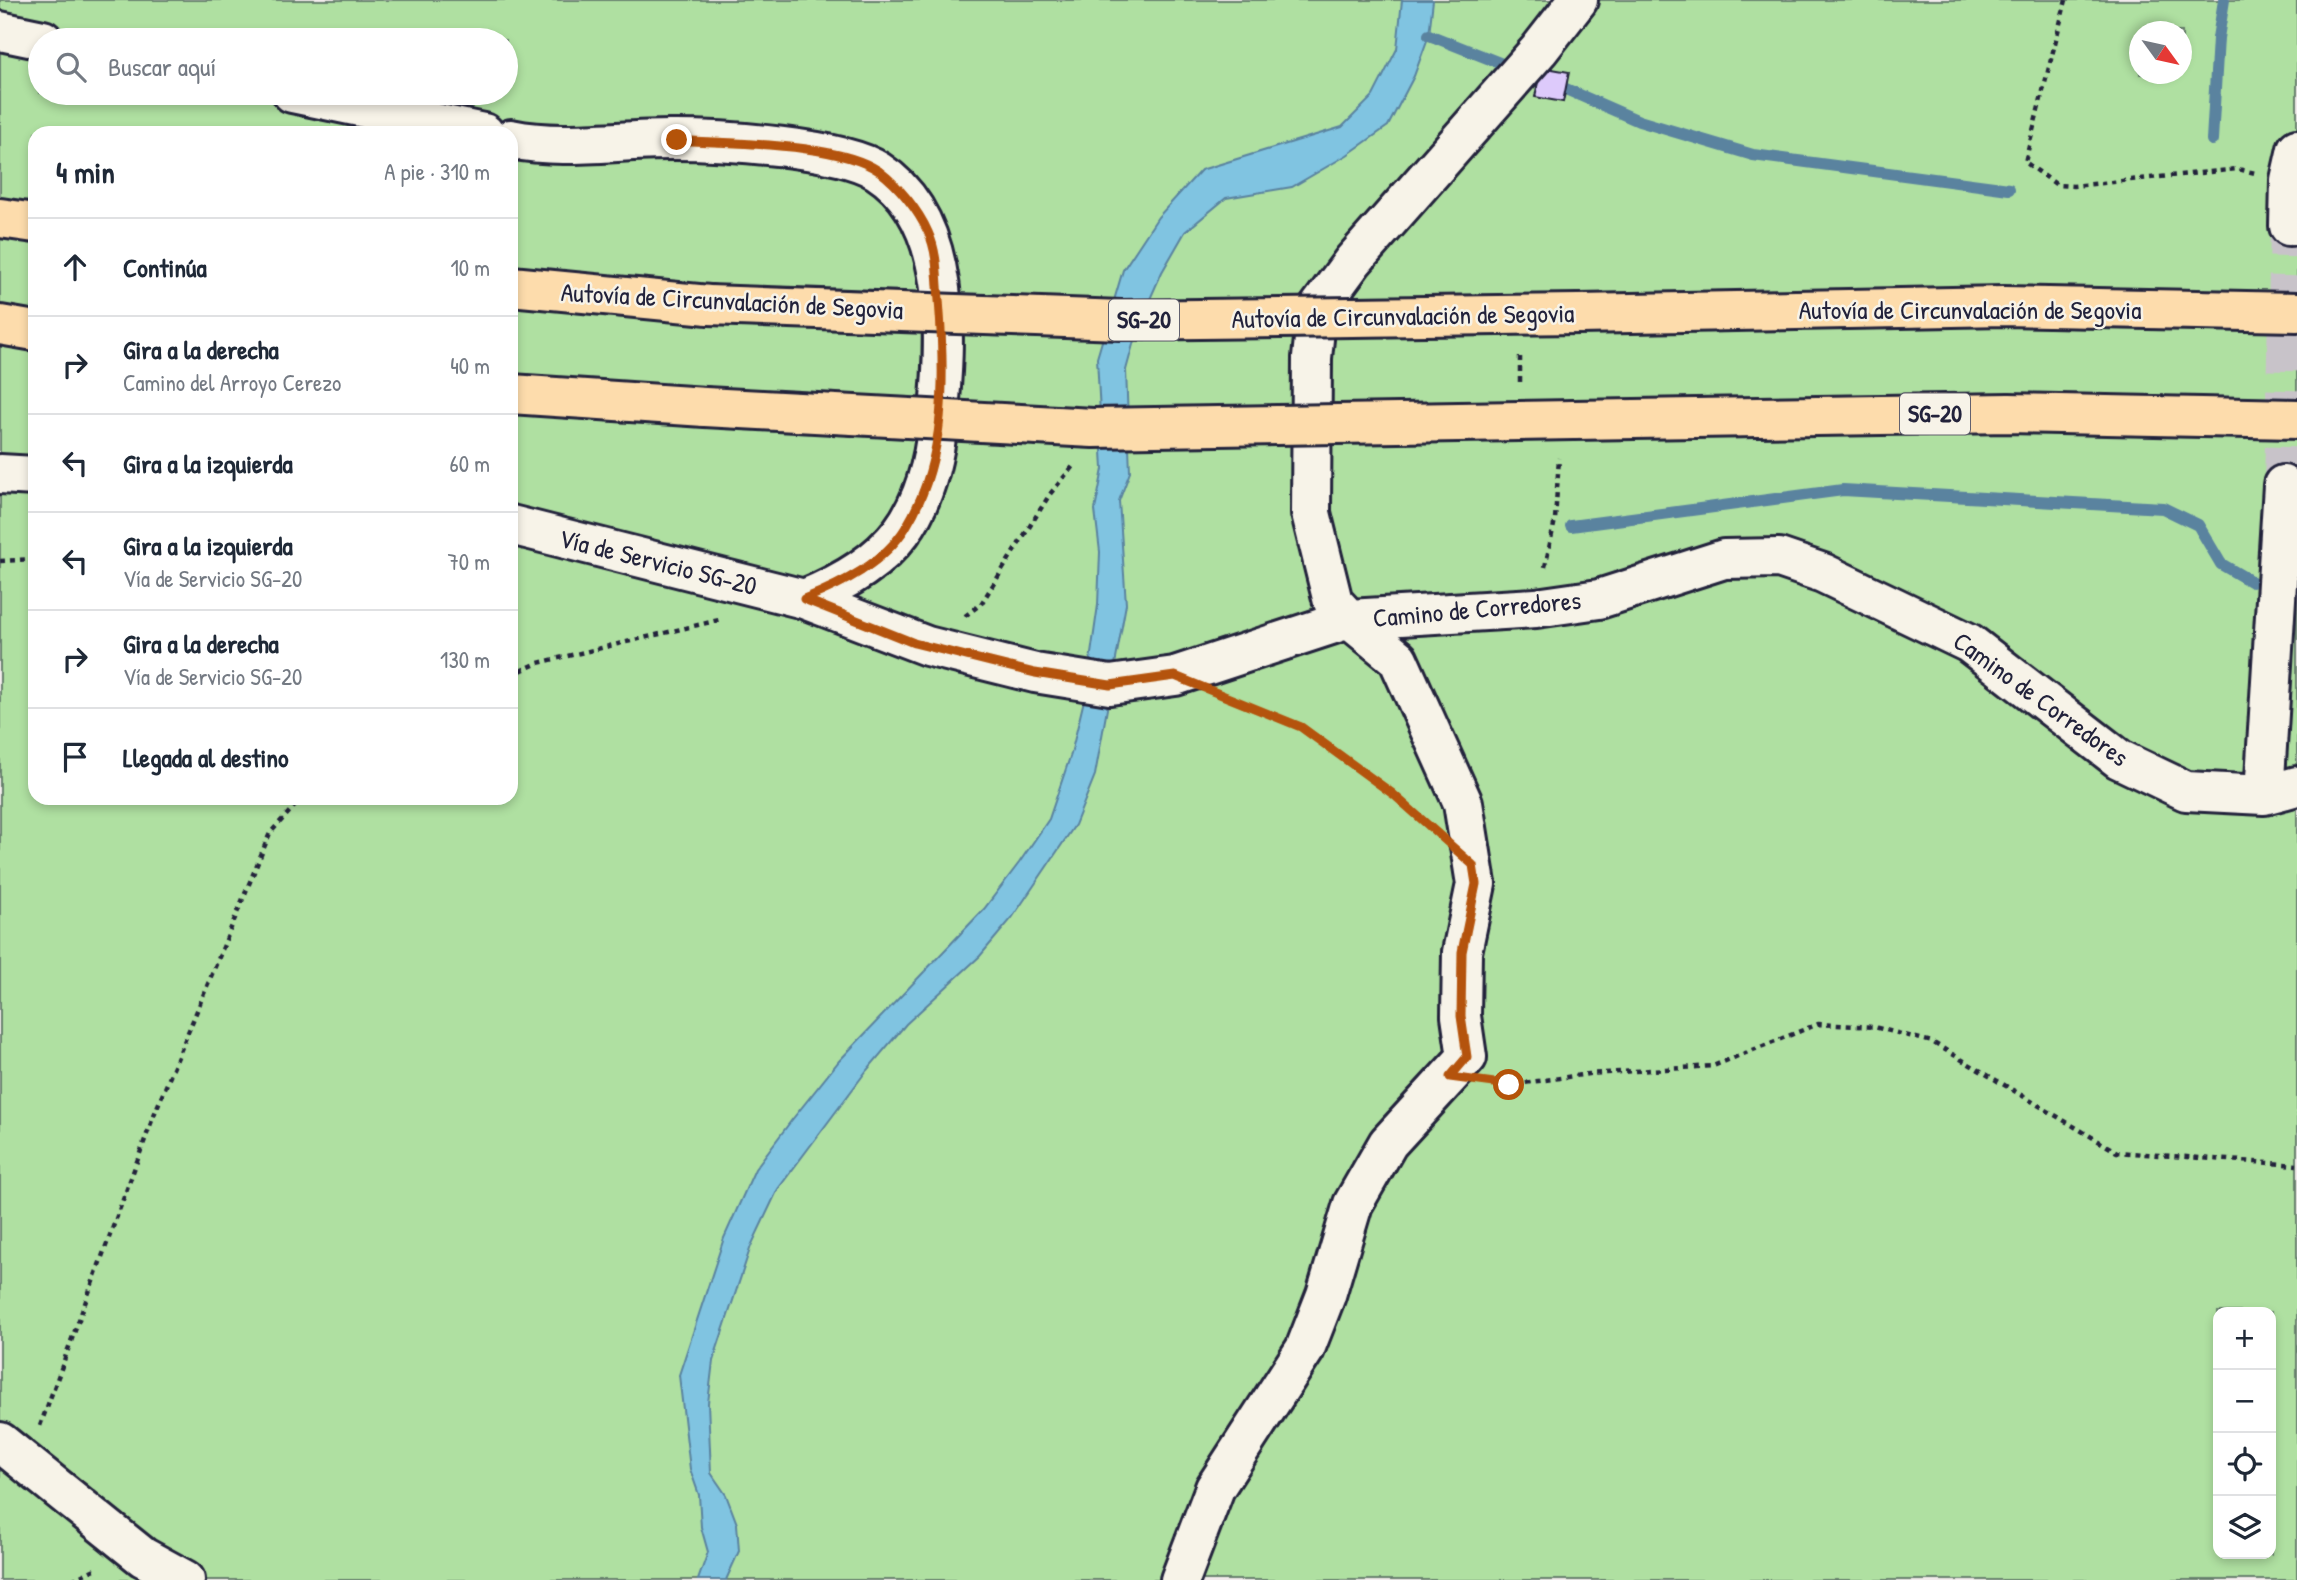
<!DOCTYPE html>
<html lang="es">
<head>
<meta charset="utf-8">
<style>
  body { margin:0; font-family:"Patrick Hand",sans-serif; background:#f2f2f3; color:#1f2937 }
  .controls { position:absolute; right:21px; bottom:21px; display:grid; overflow:hidden; border-radius:14px; box-shadow:0 4px 10px #0003 }
  .controls button { width:63px; height:63px; display:grid; place-items:center; padding:0; border:0; border-bottom:2px solid #e0e1e3; background:#fff; color:#1f2937; font:35px sans-serif }
  .compass { position:absolute; left:2129px; top:21px; width:63px; height:63px; border-radius:50%; background:#fff; box-shadow:0 4px 10px #0003; rotate:123deg }
  .stop { position:absolute; width:21px; height:21px; margin:-16px; border:5px solid #b45309; border-radius:50%; background:#fff }
  .stop.end { background:#b45309; border-color:#fff; box-shadow:0 2px 7px #0008 }
  .list { margin:0; padding:0; list-style:none }
  h2 { display:flex; justify-content:space-between; align-items:center; height:91px; margin:0; padding:0 28px; font-size:30px }
  h2 small { font-size:23px; font-weight:400; color:#747a83 }
  .list li { display:grid; grid-template-columns:46px 1fr auto; gap:21px; align-items:center; box-sizing:border-box; height:98px; padding:0 28px; border-top:2px solid #e0e1e3 }
  .list b { display:block; font-size:26px; white-space:nowrap }
  .list p { margin:0; font-size:23px; white-space:nowrap; color:#747a83 }
  .list em { font-size:23px; font-style:normal; color:#747a83 }
  .icon { flex:none; width:38px; height:38px; fill:none; stroke:currentColor; stroke-width:2; stroke-linecap:round; stroke-linejoin:round }
  .map { position:relative; flex:none; width:2297px; height:1580px; overflow:hidden }
  .search { position:absolute; background:#fff; box-shadow:0 4px 10px #0003; left:28px; top:28px; width:490px; height:77px; display:flex; align-items:center; gap:18px; box-sizing:border-box; padding:0 24px; border-radius:38px; color:#747a83; font-size:26px }
  .panel { position:absolute; background:#fff; box-shadow:0 4px 10px #0003; left:28px; top:126px; width:490px; height:679px; border-radius:21px }
  .map>svg:first-child { display:block }
  .green { fill:#afe0a1; stroke:#68816e; stroke-width:2; fill-rule:evenodd }
  .water { fill:#80c4e1; stroke:#5a839f; stroke-width:2 }
  .lines { fill:none; stroke-linecap:round; stroke-linejoin:round }
  .stream { stroke:#5a839f; stroke-width:12 }
  .building { fill:#ddcafb; stroke:#22223b; stroke-width:2 }
  .street-tunnel { stroke:#c8c3c9; stroke-width:38; stroke-dasharray:38 19; stroke-linecap:butt }
  .street-casing { stroke:#22223b; stroke-width:44 }
  .highway-casing { stroke:#22223b; stroke-width:44 }
  .path { stroke:#22223b; stroke-width:4.5; stroke-dasharray:5 5; stroke-linecap:butt }
  .street { stroke:#f7f3e8; stroke-width:38 }
  .highway { stroke:#fddcac; stroke-width:38 }
  .highway-bridge-casing { stroke:#22223b; stroke-width:44; stroke-linecap:butt }
  .highway-bridge { stroke:#fddcac; stroke-width:38 }
  .route { stroke:#b45309; stroke-width:9 }
  .labels { text-anchor:middle; stroke-width:5; stroke-linejoin:round; paint-order:stroke }
  .shield { fill:#f7f3e8; stroke:#62616f; stroke-width:2 }
  .shield-label { font-size:24px; font-weight:bold; fill:#22223b }
  .street-label { font-size:26px; fill:#22223b; stroke:#f7f3e8 }
</style>
</head>
<body>
<div class="map">
<svg width="2297" height="1580" viewBox="0 0 2297 1580">
  <rect width="100%" height="100%" fill="#f2ebec"/>
  <filter id="ink" filterUnits="userSpaceOnUse"><feTurbulence type="fractalNoise" baseFrequency=".0143" numOctaves="2"/><feDisplacementMap in="SourceGraphic" scale="14" xChannelSelector="R" yChannelSelector="G"/><feConvolveMatrix kernelMatrix="1 2 1 2 8 2 1 2 1" color-interpolation-filters="sRGB"/></filter>
  <g filter="url(#ink)">
    <path class="green" d="M0,0H2297V1580H0ZM2140,32H2182V74H2140ZM40,40H506V93H40ZM35,133H511V798H35ZM2218,1312H2271V1554H2218Z"/>
    <path class="water" d="M1402,0H1433L1429,35L1414,76L1388,126L1347,155L1292,187L1226,198L1185,232L1162,272L1138,326L1126,370L1130,472L1119,501L1126,604L1095,775L1075,825L1012,918L980,956L906,1024L867,1070L778,1189L751,1246L713,1361L708,1403L711,1473L726,1495L737,1524L739,1551L726,1580H698L708,1552L701,1527L699,1495L690,1469L679,1375L724,1238L755,1169L791,1121L839,1061L984,909L1019,863L1049,819L1071,754L1085,696L1098,605L1100,552L1095,510L1103,469L1097,358L1123,270L1158,217L1201,170L1342,127L1373,96L1397,49Z"/>
    <g class="lines">
      <path class="stream" d="M1429,35L1515,69
        M1552,83L1639,121L1753,155L2009,189
        M2212,140L2218,38L2224,0
        M1571,526L1843,490L2163,508L2198,525L2221,564L2252,582"/>
    </g>
    <path class="building" d="M1541,67L1569,72L1563,102L1535,97Z"/>
    <g class="lines">
      <path class="street-tunnel" d="M2283,485L2289,226"/>
      <defs>
        <path id="street" d="M0,31L43,40
          M292,93L484,133
          M511,139C564,150 621,139 675,140C721,140 842,147 878,171C954,220 946,342 938,421C929,516 893,563 804,599
          M2289,226L2290,180L2297,149
          M0,474L35,476
          M511,525L804,599L927,646L1035,673L1110,685L1175,676L1349,619L1536,608L1599,599L1724,559L1779,558L1823,573L1969,643L2119,759L2186,791L2264,795L2297,786
          M2264,795L2283,485
          M0,1442L143,1557L185,1580
          M1180,1580L1215,1488L1305,1349L1326,1295L1353,1204L1388,1143L1467,1057L1461,1016L1462,952L1476,884L1463,803L1398,659L1349,619L1333,602L1311,513L1312,358L1317,310L1353,261L1539,50L1578,0"/>
        <path id="highway" d="M0,218L35,223
          M511,286L709,305
          M1579,314L2004,306L2297,312
          M0,325L35,331
          M511,394L705,407
          M1573,420L2009,413L2297,419"/>
      </defs>
      <use href="#street" class="street-casing"/>
      <use href="#highway" class="highway-casing"/>
      <path class="path" d="M2066,0L2025,162L2057,185L2073,186L2238,169L2255,173
        M1520,382V353
        M0,561L35,559
        M1545,567L1555,520L1559,458
        M965,616L981,604L1050,494L1074,465
        M511,675L538,663L719,620
        M1231,699L1301,727L1393,794L1428,825
        M1496,1083L1509,1085L1589,1074L1713,1066L1818,1024L1874,1027L1932,1042L2117,1152L2297,1165
        M40,1426L154,1115L270,833L302,798
        M72,1580L97,1568"/>
      <use href="#street" class="street"/>
      <use href="#highway" class="highway"/>
      <defs>
        <path id="highway-bridge" d="M709,305L1121,320L1579,314
          M705,407L1093,428L1573,420"/>
      </defs>
      <use href="#highway-bridge" class="highway-bridge-casing"/>
      <use href="#highway-bridge" class="highway-bridge"/>
    </g>
  </g>
  <g class="lines" filter="url(#ink)">
    <path class="route" d="M677,140C729,144 837,142 879,171C899,186 918,210 928,232C938,253 937,278 939,300C945,375 947,460 906,527C884,563 842,584 804,599L914,643L1035,673L1110,685L1175,676L1301,727L1393,794L1473,865L1476,884L1462,952L1461,1016L1467,1057L1450,1077L1509,1085"/>
  </g>
  <g class="labels">
    <g class="shield">
      <rect x="1109" y="299.5" width="70" height="41" rx="5"/>
      <rect x="1900" y="393.5" width="70" height="41" rx="5"/>
    </g>
    <g class="shield-label">
      <text x="1144" y="328">SG-20</text>
      <text x="1935" y="422">SG-20</text>
    </g>
    <g class="street-label">
      <text transform="translate(732 301) rotate(3)" y="9">Autovía de Circunvalación de Segovia</text>
      <text x="1970" y="319">Autovía de Circunvalación de Segovia</text>
      <text transform="translate(1403 316) rotate(-1)" y="9">Autovía de Circunvalación de Segovia</text>
      <text transform="translate(658 562) rotate(14)" y="9">Vía de Servicio SG-20</text>
      <text transform="translate(1477 609) rotate(-5)" y="9">Camino de Corredores</text>
      <text transform="translate(2041 699) rotate(36)" y="9">Camino de Corredores</text>
    </g>
  </g>
</svg>
<div class="controls">
<button>+</button>
<button>−</button>
<button><svg class="icon" aria-label="locate" viewBox="0 0 24 24"><circle cx="12" cy="12" r="6"/><path d="M12 2v4M12 18v4M2 12h4M18 12h4"/></svg></button>
<button><svg class="icon" aria-label="layers" viewBox="0 0 24 24"><path d="M12 4l9 5-9 5-9-5zM3 14l9 5 9-5"/></svg></button>
</div>
<svg class="compass" viewBox="-18 -18 36 36"><path d="M0-13l5 13h-10z" fill="#e53935"/><path d="M0 13l5-13h-10z" fill="#747a83"/></svg>
<div class="stop" style="left:1509px;top:1085px"></div>
<div class="stop end" style="left:677px;top:140px"></div>
<div class="search"><svg class="icon" aria-label="search" viewBox="0 0 24 24"><circle cx="10" cy="10" r="6"/><path d="M15 15l6 6"/></svg>Buscar aquí</div>
<section class="panel">
<h2>4 min<small>A pie · 310 m</small></h2>
<ul class="list">
<li><svg class="icon" aria-label="ahead" viewBox="0 0 24 24"><path d="M12 20V5M6 11l6-6 6 6"/></svg><div><b>Continúa</b></div><em>10 m</em></li>
<li><svg class="icon" aria-label="right" viewBox="0 0 24 24"><path d="M7 20v-9h11M14 6l5 5-5 5"/></svg><div><b>Gira a la derecha</b><p>Camino del Arroyo Cerezo</p></div><em>40 m</em></li>
<li><svg class="icon" aria-label="left" viewBox="0 0 24 24"><path d="M17 20v-9H6M10 6l-5 5 5 5"/></svg><div><b>Gira a la izquierda</b></div><em>60 m</em></li>
<li><svg class="icon" aria-label="left" viewBox="0 0 24 24"><path d="M17 20v-9H6M10 6l-5 5 5 5"/></svg><div><b>Gira a la izquierda</b><p>Vía de Servicio SG-20</p></div><em>70 m</em></li>
<li><svg class="icon" aria-label="right" viewBox="0 0 24 24"><path d="M7 20v-9h11M14 6l5 5-5 5"/></svg><div><b>Gira a la derecha</b><p>Vía de Servicio SG-20</p></div><em>130 m</em></li>
<li><svg class="icon" aria-label="arrive" viewBox="0 0 24 24"><path d="M6 21V4h12l-3 4 3 4H6"/></svg><div><b>Llegada al destino</b></div></li>
</ul>
</section>
</div>
</body>
</html>
